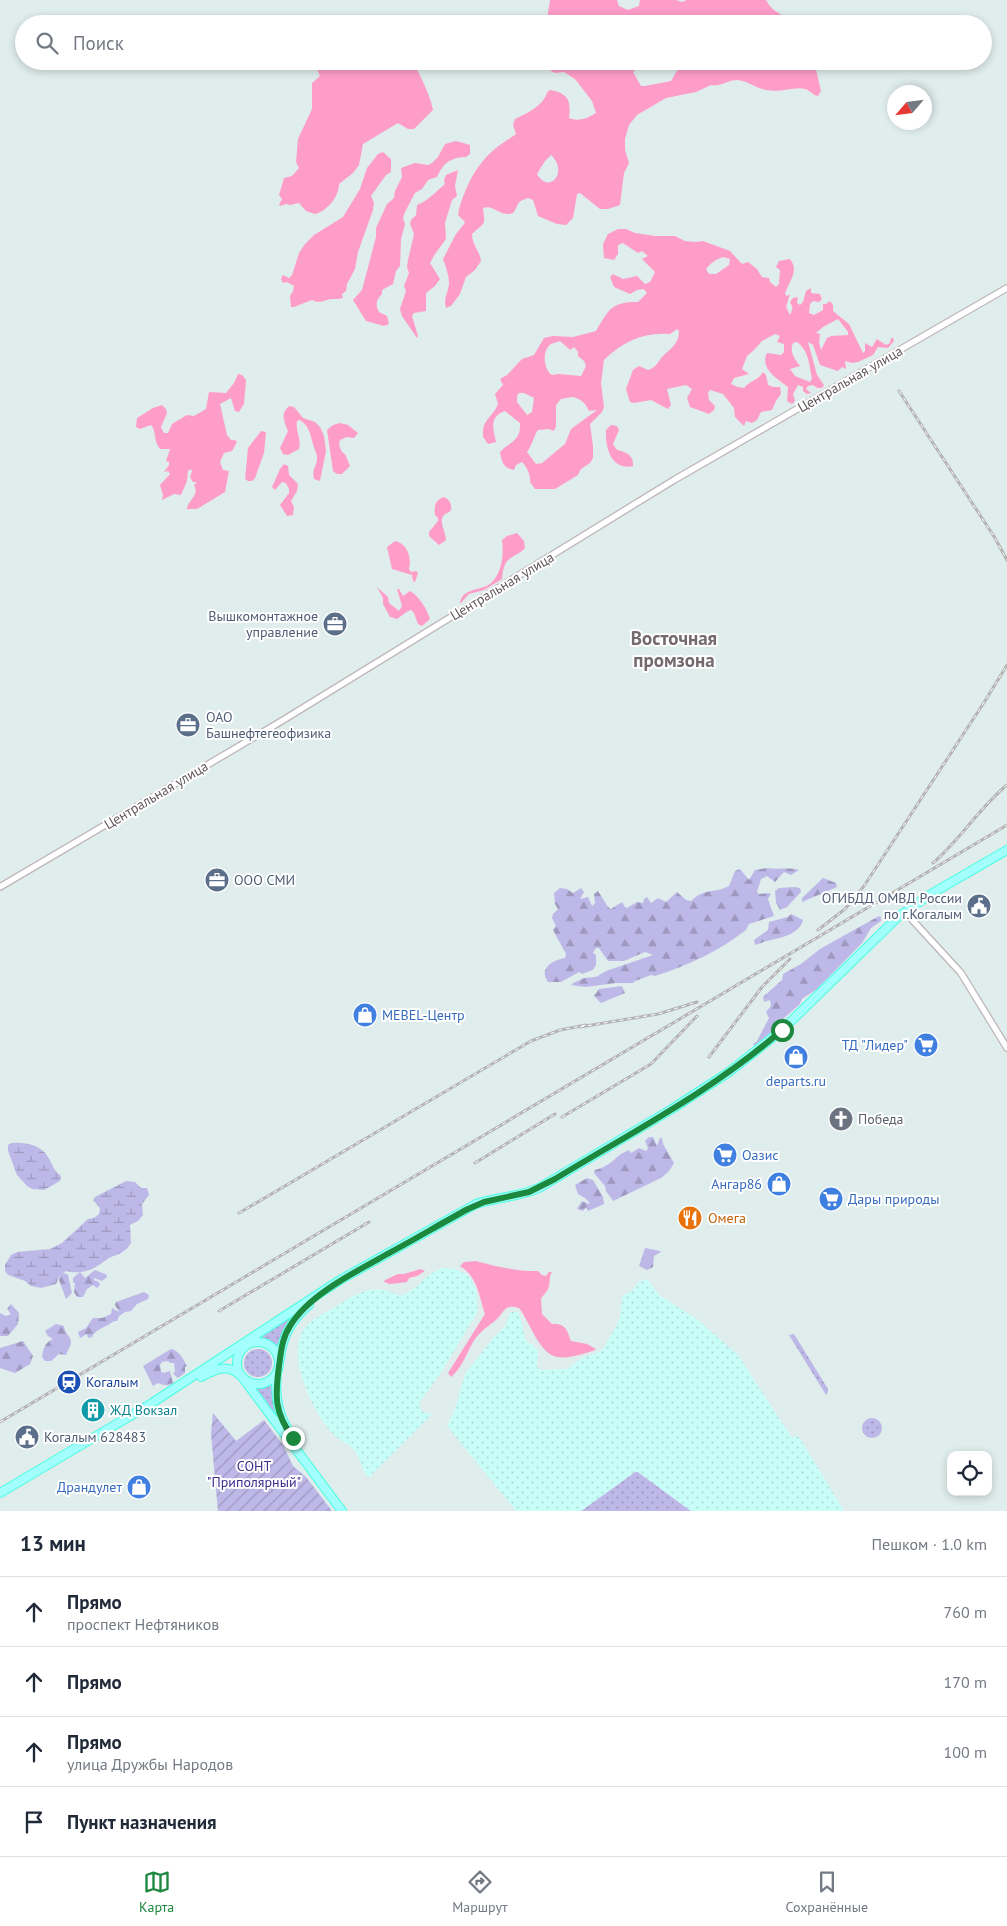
<!DOCTYPE html>
<html lang="ru">
<head>
<meta charset="utf-8">
<style>
  body { margin:0; font-family:"PT Sans",sans-serif; background:#f6f6f7; color:#1f2937 }
  .controls { position:absolute; right:15px; bottom:15px; display:grid; overflow:hidden; border-radius:10px; box-shadow:0 2px 8px #0003 }
  .controls button { width:45px; height:45px; display:grid; place-items:center; padding:0; border:0; border-bottom:1px solid #e0e1e3; background:#fff; color:#1f2937; font:25px sans-serif }
  .compass { position:absolute; left:887px; top:85px; width:45px; height:45px; border-radius:50%; background:#fff; box-shadow:0 2px 8px #0003; rotate:242deg }
  .stop { position:absolute; width:15px; height:15px; margin:-11px; border:4px solid #1b883d; border-radius:50%; background:#fff }
  .stop.end { background:#1b883d; border-color:#fff; box-shadow:0 1px 5px #0008 }
  .list { margin:0; padding:0; list-style:none }
  h2 { display:flex; justify-content:space-between; align-items:center; height:65px; margin:0; padding:0 20px; font-size:21px }
  h2 small { font-size:16px; font-weight:400; color:#747a83 }
  .list li { display:grid; grid-template-columns:32px 1fr auto; gap:15px; align-items:center; box-sizing:border-box; height:70px; padding:0 20px; border-top:1px solid #e0e1e3 }
  .list b { display:block; font-size:19px; white-space:nowrap }
  .list p { margin:0; font-size:16px; white-space:nowrap; color:#747a83 }
  .list em { font-size:16px; font-style:normal; color:#747a83 }
  .icon { flex:none; width:28px; height:28px; fill:none; stroke:currentColor; stroke-width:2; stroke-linecap:round; stroke-linejoin:round }
  .map { position:relative; flex:none; width:1007px; height:1511px; overflow:hidden }
  .search { position:absolute; background:#fff; box-shadow:0 2px 8px #0003; left:15px; right:15px; top:15px; height:55px; display:flex; align-items:center; gap:12px; box-sizing:border-box; padding:0 18px; border-radius:28px; color:#747a83; font-size:19px }
  .sheet { height:345px; background:#fff }
  nav { display:flex; justify-content:space-around; align-items:center; box-sizing:border-box; height:70px; border-top:1px solid #e0e1e3; background:#fff; font-size:14px; color:#747a83 }
  nav a { display:grid; justify-items:center; gap:2px }
  nav .on { color:#1b883d }
  .map>svg:first-child { display:block }
  .grass { fill:url(#grass-dots) }
  .forest { fill:url(#forest-firs) }
  .wetland { fill:url(#wetland-marsh) }
  .sand { fill:url(#sand-dots) }
  .garden { fill:url(#garden-furrows) }
  .water { fill:#ff9dc9; fill-rule:evenodd }
  .lines { fill:none; stroke-linecap:round; stroke-linejoin:round }
  .minor-casing { stroke:#beb5b7; stroke-width:8 }
  .major-casing { stroke:#46ffe1; stroke-width:10 }
  .minor { stroke:#fff; stroke-width:5.5 }
  .major { stroke:#a2fffb; stroke-width:8 }
  .rail-casing { stroke:#b5b4b4; stroke-width:3 }
  .rail { stroke:#fff; stroke-width:1; stroke-dasharray:4; stroke-linecap:butt }
  .route { stroke:#1b883d; stroke-width:6 }
  .labels { text-anchor:middle; stroke-width:4; stroke-linejoin:round; paint-order:stroke }
  .street-label { font-size:14px; fill:#62585b; stroke:#fff }
  .service-label { font-size:14px; fill:#4e5e75; stroke:#fff; text-anchor:start }
  .shop-label { font-size:14px; fill:#366cbe; stroke:#fff; text-anchor:start }
  .worship-label { font-size:14px; fill:#5b616d; stroke:#fff; text-anchor:start }
  .food-label { font-size:14px; fill:#c56008; stroke:#fff; text-anchor:start }
  .transit-label { font-size:14px; fill:#164399; stroke:#fff; text-anchor:start }
  .culture-label { font-size:14px; fill:#0d838f; stroke:#fff; text-anchor:start }
  .park-label { font-size:14px; fill:#3d2d8c; stroke:#fff }
  .district-label { font-size:19px; font-weight:bold; fill:#74696d; stroke:#fff }
</style>
</head>
<body>
<div class="map">
<svg width="1007" height="1511" viewBox="0 0 1007 1511">
  <defs>
    <pattern id="grass-dots" width="8" height="8" patternUnits="userSpaceOnUse" patternTransform="scale(1.25)"><rect width="8" height="8" fill="#beb8e8"/><path d="M2 2h.1M6 6h.1" fill="none" stroke="#9e98bf" stroke-width="1.8" stroke-linecap="round"/></pattern>
    <pattern id="forest-firs" width="22" height="20" patternUnits="userSpaceOnUse" patternTransform="scale(1.25)"><rect width="22" height="20" fill="#beb8e8"/><path d="M5 1l3.5 6h-7zM16 11l3.5 6h-7z" fill="#9e98bf"/></pattern>
    <pattern id="wetland-marsh" width="20" height="14" patternUnits="userSpaceOnUse" patternTransform="scale(1.25)"><rect width="20" height="14" fill="#beb8e8"/><path d="M1 5h8M5 5V1M11 12h8M15 12V8" fill="none" stroke="#9e98bf"/></pattern>
    <pattern id="sand-dots" width="8" height="8" patternUnits="userSpaceOnUse" patternTransform="scale(1.25)"><rect width="8" height="8" fill="#c9fef8"/><path d="M2 2h.1M6 6h.1" fill="none" stroke="#afdcd7" stroke-width="1.8" stroke-linecap="round"/></pattern>
    <pattern id="garden-furrows" width="10" height="10" patternUnits="userSpaceOnUse" patternTransform="scale(1.25)"><rect width="10" height="10" fill="#beb8e8"/><path d="M-1 1l2-2M0 10L10 0M9 11l2-2" fill="none" stroke="#9e98bf"/></pattern>
  </defs>
  <rect width="100%" height="100%" fill="#dfedec"/>
  <path class="grass" d="M291,1316L277,1348L269,1341L258,1338Z
    M794,1334L828,1389V1392L826,1395L789,1335Z
    M244 1363a14 14 0 1 1 28 0a14 14 0 1 1-28 0Z
    M271,1384L275,1415H274L256,1389Z
    M862 1428a10 10 0 1 1 20 0a10 10 0 1 1-20 0Z
    M635,1472H638L691,1511H581Z"/>
  <path class="forest" d="M767,868C778,870 789,867 799,870L791,875L784,872L775,882L767,876L761,879L757,892L759,894L768,893L771,894L768,899L774,916L749,924L746,930C719,951 687,966 655,976L651,975L635,981L633,983H616L586,987L571,985L573,983L584,978L596,977L606,971L653,955L645,952L624,961H608L599,948H596L593,953L596,955V965L593,970L582,974L579,972L561,982H548C538,968 553,960 565,958L566,954L553,930L556,926L552,918L553,914L558,909L555,904L554,893L560,888L567,889L573,893L581,888L584,892L580,899L588,897L592,906L595,903L594,894L598,891L608,907L611,909L622,902L625,907L627,908L637,902L643,903L644,899L647,897L651,903L658,898L666,902L677,892L686,900L691,901C706,887 714,894 729,886L735,871L740,869L749,880L755,870Z
    M823,878L836,883L837,887L802,902V898Z
    M795,887L800,888L801,892L787,907L780,910L776,902L775,891L779,888Z
    M791,914L803,920C798,939 770,938 755,945L754,940L768,930L769,922L788,917Z
    M879,916L881,917V921L871,928L862,943L817,989L802,999L800,1004L784,1018L782,1023L754,1046L753,1044L757,1041L769,1018L766,1012L771,1006L770,1000L764,1002L763,997L782,980L783,974L801,964L820,949Z
    M622,986L625,993L601,1003L594,996L599,989Z
    M649,1137H653L657,1146L660,1138H662L663,1144L674,1163C671,1169 667,1174 661,1178L613,1201L606,1191L605,1186L594,1173L595,1170C599,1169 604,1167 607,1165C616,1160 616,1155 629,1150L631,1153L639,1148L646,1151L648,1148L645,1141Z
    M587,1178L593,1180L603,1197L604,1204L588,1211L586,1207L583,1211L577,1209L582,1201L589,1204L590,1203L585,1198L578,1194L575,1185Z
    M645,1248L660,1251L661,1252L654,1256L653,1267L647,1270L639,1266Z
    M95,1270L107,1275V1277L102,1281L94,1278V1280L99,1282L100,1285L97,1288L93,1285L87,1289L83,1297H77L74,1292L75,1283H73V1278L80,1272L85,1278Z
    M64,1273L68,1275L72,1293L66,1299L59,1280L60,1275Z
    M144,1292L149,1295L148,1299L137,1304L131,1311L125,1312L119,1316L117,1321H114C107,1327 95,1329 92,1337L88,1338L87,1334L80,1338L78,1332L86,1328L93,1318H102L111,1314L112,1308L119,1312L115,1305L116,1302Z
    M11,1304L19,1313L18,1324L8,1336H0V1313L6,1316L11,1314L7,1309Z
    M56,1324L64,1326C64,1333 71,1336 71,1342C71,1346 67,1351 66,1355L59,1354L51,1361H45L42,1357C43,1349 45,1342 53,1339L48,1336L45,1331Z
    M23,1341L33,1356L30,1364L15,1373L0,1368V1348Z
    M171,1349C180,1351 183,1359 187,1366L185,1367V1373L178,1378L173,1374L175,1371L174,1363H170L168,1361L162,1362L160,1365L161,1372L164,1373L170,1371L173,1383C168,1387 162,1385 158,1383L153,1386L143,1366Z"/>
  <path class="wetland" d="M12,1143C25,1142 41,1145 48,1157C53,1165 54,1171 61,1176L60,1181L44,1190L32,1189L27,1186L17,1175L8,1151V1145Z
    M126,1181L135,1182L141,1188H147L149,1195L142,1204L143,1215L138,1221L130,1225L131,1243C125,1253 118,1254 109,1258C105,1260 103,1263 99,1265C90,1272 76,1274 66,1271L60,1275L56,1284L41,1288L31,1286L25,1281L8,1275L5,1271V1265L11,1255L17,1252L50,1249L62,1243L88,1219L94,1218L99,1214L100,1208L93,1200L95,1197Z"/>
  <path class="sand" d="M442,1268L455,1269L469,1276L476,1290L478,1311L440,1374L419,1403L421,1411L432,1414L368,1478C361,1469 361,1457 352,1448C347,1443 339,1440 334,1435C314,1415 286,1357 303,1330C311,1318 328,1312 340,1304C361,1290 377,1284 400,1296C416,1291 425,1274 442,1268Z
    M647,1279L659,1295L698,1320L738,1355L792,1438L798,1435L844,1511H691L638,1472H635L581,1511H516L447,1426L454,1412L465,1374L493,1338L506,1325L509,1314L512,1312H518C521,1317 524,1333 525,1339L529,1344H532L538,1351L537,1367L541,1370L568,1369L581,1358L597,1353L603,1349L619,1321L623,1296L634,1289L638,1282Z"/>
  <path class="garden" d="M213,1413L236,1441L264,1420L283,1445L293,1466L306,1477L332,1511H218L211,1434Z"/>
  <path class="water" d="M550,0H617L619,6L628,10L639,6L640,0H676L682,2L687,0H766C774,15 784,13 794,24H549L548,12Z
    M329,61H400C403,62 409,62 412,64C419,69 432,101 433,110L414,129H408L398,123L363,144L359,165L353,173L339,184C339,197 327,211 315,214L306,211L299,203L290,205L286,204L280,206L279,205L282,199L279,195L284,178L292,176L299,168L296,162L298,139L312,109V83L320,76L317,69L326,70Z
    M542,61H651L640,65L633,72L641,86H645L671,81L678,69L676,61H814L821,91L818,96C812,95 810,90 805,89C793,86 782,93 766,90C756,88 748,81 737,80C728,80 720,87 711,85L696,92L666,98L637,115L629,125L625,139V150L629,163L624,173L620,205L608,209H600L580,193L577,194L573,218L566,225L557,224L538,216L533,200L528,198C515,202 520,204 513,213C501,218 494,204 483,208C485,226 486,221 472,234C472,245 480,251 481,261L475,270L466,277L460,294L451,306L446,308C443,299 448,293 449,284C449,275 446,267 443,259L456,234L464,224L465,222L458,215L459,209C467,183 478,161 500,145C505,141 511,138 516,134L513,125L515,119C529,112 542,107 548,91L551,90C569,94 571,101 569,118C579,122 588,118 596,113L592,101L575,79L564,72L555,73L548,69ZM551,155C569,172 549,195 537,174L545,161Z
    M456,141L470,145V154L466,157C451,157 443,163 437,177L428,180L422,189L415,193L405,212L403,218L405,224L401,239L400,266L396,271L393,284L382,290V294C376,300 375,305 379,312L387,316L389,324L384,326L366,321L353,300L362,290L376,237V228L387,204L394,198L395,191L402,177L401,168L415,163L428,165L432,163L438,157L445,144Z
    M383,152L391,159V172L386,175L371,196L374,203L373,210L358,252L355,269L347,284L346,291L342,294L343,298C340,299 337,299 334,299C325,298 322,305 312,300L294,307H291L290,296L293,291L294,286L287,282L283,283L281,279L283,275L289,278L292,275L299,253L305,244L314,235L343,217L360,189L367,168L378,154Z
    M458,170L455,186L457,196L452,200L445,223L446,239L435,254L430,263L440,279L435,286L426,293V311L414,313L412,316L418,336L417,338L402,316L400,309L406,291L404,286L409,273L407,267L408,260L414,234L410,224L411,220L416,215L417,205C426,202 437,191 445,184L444,180L446,175Z
    M618,229H626L635,233L655,236H675L685,241L695,242L703,241L730,251L742,264L748,262L757,269L762,277L769,278L770,282L776,287L779,284L780,270L776,267L779,261L790,259C800,272 788,282 785,294L787,296L790,294L786,307L790,315C792,309 794,309 790,302L793,298L798,297L797,303L800,305L803,302L806,291L811,288V293L820,294L822,299L819,302L813,301L810,304L809,313L814,315L823,310V304H826L830,301L833,305V311L849,324L863,353L865,351V343L872,347L877,339L886,345L890,343L891,338H893L894,341L888,348L878,347L873,355L858,362L852,363L845,361L846,369L842,367L838,371L820,365L813,345L808,342L817,375L824,385L822,388H817L813,385L808,386L806,389L811,393L807,394L803,391V387L798,385L793,394L795,401L792,404L787,401L788,387C779,380 759,369 767,353L781,355L784,352V344L777,342L780,336L775,334L762,341L754,350L747,356L742,369L749,374L734,378L731,384L738,387L744,388C750,380 757,382 763,372L766,375L768,385L774,387H780L781,394L776,401L772,410L761,412L757,420L752,423L746,421L744,426L735,417L734,408L723,394L710,390L708,393L709,400L715,406L714,410L709,414L690,407L687,398L692,389L686,385L667,389L671,405L668,409L651,400L634,403L630,402L626,389L633,370L639,366L648,370C658,367 658,360 665,354C673,347 679,342 679,331L677,329L670,334C644,332 623,341 604,360L601,383L604,407L602,412L590,424L593,446V458L590,463L581,469L578,475L555,489H535L530,482C531,475 527,467 522,462L516,465L514,470C503,468 502,462 500,452C510,441 521,442 520,423L505,411C489,417 493,428 496,442L488,444L483,437C482,418 492,419 498,404L495,394L503,385L500,379L507,375L522,359L534,355L544,338L553,336L573,337L596,331C609,309 611,302 638,302L647,293L644,289L637,290L630,294L614,287L610,277L613,274L623,279L637,276L645,284L650,282L655,272L642,259L648,256L642,251L638,253L623,243L618,245V254L614,260L604,258L603,244L608,234ZM723,257L730,259L729,265L716,274H709L706,269C711,263 715,260 723,257ZM838,319L848,332V335L831,336L827,338L821,350L819,342L820,334L816,333L823,327ZM560,341L570,350L574,347L578,352V356L584,361L586,366L581,376L559,374L552,375C543,369 542,350 551,344C552,344 559,341 560,341ZM797,342C809,351 809,364 812,378L810,382L795,376L790,369L800,366C795,359 789,352 793,343ZM519,393H524L534,398L532,412L527,415L517,402V396ZM572,397C581,399 585,402 589,411L597,410L571,429L565,444L542,463L536,464L527,452C533,444 533,437 538,430L549,429L554,431L556,426V405L561,399Z
    M238,374L242,375L246,380L244,404L239,412L235,411L231,398L220,404L227,435L231,440H235L237,442L232,451L224,453L220,462L223,470L229,471L225,492L197,509H187C188,499 200,496 194,485L197,482H193L190,477L192,471L191,469L188,471L187,481L181,495L174,494L162,500L163,495L160,485L170,474L168,471L164,472L169,465V462L166,461L170,449H160C153,441 157,432 151,425L140,429L136,427L137,418L153,408L162,405L166,409L167,413L161,427L164,433H168L172,424L187,415L194,416L206,409L209,392L226,393L234,383Z
    M289,406L294,407L303,418L315,422L320,427L324,436L326,451L320,481L314,479C311,468 318,466 317,456C316,452 314,448 313,444C310,434 310,427 300,420L297,421C295,431 302,440 299,449L288,455L283,454L280,448L288,431C284,421 280,414 289,406Z
    M340,423L348,425L358,433L354,438L347,437L340,440L339,445L342,452L345,454L350,466L342,474H337L333,471L327,430L333,425Z
    M611,425L617,426L619,430L613,444L617,450C626,452 634,455 633,466C611,471 605,447 606,430Z
    M261,431L266,432L264,453L255,478L252,481H248L245,479L248,448Z
    M284,464L288,466L289,475L298,484L297,491L291,501L294,507L293,515L287,516L280,505L289,493V489L286,483L282,482L275,490L272,487L280,469Z
    M444,497C450,500 452,504 451,510C449,513 446,513 444,515C438,521 446,532 446,540L439,545L429,536V532L438,521V518L435,515C434,506 435,500 444,497Z
    M517,533L524,541L525,548C512,561 504,554 502,579L484,590L469,594L460,604C461,588 480,591 490,584C502,574 504,554 502,540L507,536Z
    M395,541C407,543 412,558 409,569L411,572L416,571L418,573L415,582L413,581L412,575L392,569L387,547Z
    M377,587L388,597L389,603L399,611L402,606L397,589H399L403,596L410,591C419,596 427,609 430,619L422,626L418,624L414,613L411,610L408,611L397,619L390,617L383,604V598Z
    M476,1261C493,1266 521,1272 538,1271L542,1275L546,1276L549,1272H552C548,1278 551,1283 548,1289C546,1293 543,1295 541,1299L542,1314L552,1324C566,1323 567,1330 571,1341L587,1344L596,1349L593,1351C582,1354 569,1359 557,1357C539,1354 529,1320 519,1308C504,1304 506,1310 497,1319C488,1327 478,1332 472,1344C466,1355 461,1369 451,1377L448,1373L485,1314C479,1296 478,1277 460,1266L464,1262Z
    M421,1269L425,1271L417,1276L409,1278L407,1282L390,1284L384,1282L385,1280L398,1274H404Z"/>
  <g class="lines">
    <defs>
      <path id="minor" d="M0,887L280,722L674,480L1007,288
        M905,912L961,973L1007,1048"/>
      <path id="major" d="M237 1363a21 21 0 1 1 42 0a21 21 0 1 1-42 0Z
        M280,1359C282,1336 292,1319 309,1305
        M277,1373C274,1399 279,1419 295,1441
        M201,1377C214,1370 227,1363 240,1375
        M242,1377L342,1511
        M0,1493L152,1403L340,1280L476,1204C497,1197 519,1197 539,1188L672,1109L729,1072L782,1030L899,916L931,894L1007,850"/>
    </defs>
    <use href="#minor" class="minor-casing"/>
    <use href="#major" class="major-casing"/>
    <use href="#minor" class="minor"/>
    <use href="#major" class="major"/>
    <defs>
      <path id="rail" d="M899,391L995,538L1007,560
        M933,863C960,840 979,808 1007,785
        M818,930L845,909L864,886L985,701L1007,665
        M580,1027L658,1014L697,1002
        M709,1057L762,987L790,959
        M562,1117L651,1064L697,1016
        M475,1163L555,1114
        M239,1213L531,1041L560,1030L586,1025
        M219,1311L369,1222
        M0,1422L1007,825"/>
    </defs>
    <use href="#rail" class="rail-casing"/>
    <use href="#rail" class="rail"/>
  </g>
  <g class="lines">
    <path class="route" d="M293,1438C274,1412 275,1396 279,1366C281,1352 282,1338 290,1326C309,1294 359,1270 391,1252C417,1238 442,1223 468,1209L484,1202L529,1192L555,1179C632,1132 714,1090 782,1030"/>
  </g>
  <defs>
    <symbol id="office-disc" viewBox="-11 -11 22 22"><circle r="9.5" fill="#5c6f8a" stroke="#fff"/><path d="M-6-3h4V-5.5h4V-3h4V5H-6ZM-1-4.5V-3h2v-1.5ZM-6 0V1H6V0Z" fill="#fff"/></symbol>
    <symbol id="civic-disc" viewBox="-11 -11 22 22"><circle r="9.5" fill="#5c6f8a" stroke="#fff"/><path d="M-.6-6.5H3V-4.5H.6V-3L4-1V1h2V6H-6V1h2V-1L-.6-3ZM-1.2 2.5V6h2.4V2.5Z" fill="#fff"/></symbol>
    <symbol id="shop-disc" viewBox="-11 -11 22 22"><circle r="9.5" fill="#3f7fe0" stroke="#fff"/><path d="M-5-2.5h2.3a2.7 3.5 0 0 1 5.4 0H5L5.5 6h-11ZM-1.5-2.5h3a1.5 2.3 0 0 0-3 0Z" fill="#fff"/></symbol>
    <symbol id="supermarket-disc" viewBox="-11 -11 22 22"><circle r="9.5" fill="#3f7fe0" stroke="#fff"/><path d="M-6-5.5h2.5l.6 2H6L4.5 2H-2.5L-4.4-4H-6ZM-1.5 3.2a1.3 1.3 0 1 0 .1 0ZM3 3.2a1.3 1.3 0 1 0 .1 0Z" fill="#fff"/></symbol>
    <symbol id="church-disc" viewBox="-11 -11 22 22"><circle r="9.5" fill="#6b7280" stroke="#fff"/><path d="M-1.2-6h2.4v3.5h3.3v2.4h-3.3V6h-2.4V-.1h-3.3v-2.4h3.3Z" fill="#fff"/></symbol>
    <symbol id="restaurant-disc" viewBox="-11 -11 22 22"><circle r="9.5" fill="#e8710a" stroke="#fff"/><path d="M-5-6h1v4h1v-4h1v4h1v-4h1v5L-1.5 .5V6h-2V.5L-5-1ZM5-6V6H3V1.5H1.5Q1.5-4 5-6Z" fill="#fff"/></symbol>
    <symbol id="station-disc" viewBox="-11 -11 22 22"><circle r="9.5" fill="#1a4fb4" stroke="#fff"/><path d="M-3-6H3Q5-6 5-4V2Q5 4 3 4L4.5 6H3L1.5 4h-3L-3 6H-4.5L-3 4Q-5 4-5 2V-4Q-5-6-3-6ZM-3.5-4v3h7v-3ZM-3.5 1v1.5H-2V1ZM2 1v1.5H3.5V1Z" fill="#fff"/></symbol>
    <symbol id="building-disc" viewBox="-11 -11 22 22"><circle r="9.5" fill="#0f9aa8" stroke="#fff"/><path d="M-4-6H4V6H1V3H-1V6H-4ZM-2.5-4.3h1.7v1.8h-1.7ZM.8-4.3h1.7v1.8H.8ZM-2.5-1h1.7V.8h-1.7ZM.8-1h1.7V.8H.8Z" fill="#fff"/></symbol>
  </defs>
  <g fill-rule="evenodd">
    <use href="#office-disc" x="321" y="610" width="28" height="28"/>
    <use href="#office-disc" x="174" y="711" width="28" height="28"/>
    <use href="#office-disc" x="203" y="866" width="28" height="28"/>
    <use href="#civic-disc" x="965" y="892" width="28" height="28"/>
    <use href="#shop-disc" x="351" y="1001" width="28" height="28"/>
    <use href="#supermarket-disc" x="912" y="1031" width="28" height="28"/>
    <use href="#shop-disc" x="782" y="1043" width="28" height="28"/>
    <use href="#church-disc" x="827" y="1105" width="28" height="28"/>
    <use href="#supermarket-disc" x="711" y="1141" width="28" height="28"/>
    <use href="#shop-disc" x="765" y="1170" width="28" height="28"/>
    <use href="#supermarket-disc" x="817" y="1185" width="28" height="28"/>
    <use href="#restaurant-disc" x="676" y="1204" width="28" height="28"/>
    <use href="#station-disc" x="55" y="1368" width="28" height="28"/>
    <use href="#building-disc" x="79" y="1396" width="28" height="28"/>
    <use href="#civic-disc" x="13" y="1423" width="28" height="28"/>
    <use href="#shop-disc" x="125" y="1473" width="28" height="28"/>
  </g>
  <g class="labels">
    <g class="street-label">
      <text transform="translate(850 379) rotate(-30)" y="5">Центральная улица</text>
      <text transform="translate(502 586) rotate(-31)" y="5">Центральная улица</text>
      <text transform="translate(156 795) rotate(-31)" y="5">Центральная улица</text>
    </g>
    <g class="service-label">
      <text x="318" y="621" text-anchor="end">Вышкомонтажное<tspan x="318" dy="16">управление</tspan></text>
      <text x="206" y="722">ОАО<tspan x="206" dy="16">Башнефтегеофизика</tspan></text>
      <text x="234" y="885">ООО СМИ</text>
      <text x="962" y="903" text-anchor="end">ОГИБДД ОМВД России<tspan x="962" dy="16">по г.Когалым</tspan></text>
      <text x="44" y="1442">Когалым 628483</text>
    </g>
    <g class="shop-label">
      <text x="382" y="1020">MEBEL-Центр</text>
      <text x="908" y="1050" text-anchor="end">ТД "Лидер"</text>
      <text x="796" y="1086" text-anchor="middle">departs.ru</text>
      <text x="742" y="1160">Оазис</text>
      <text x="762" y="1189" text-anchor="end">Ангар86</text>
      <text x="848" y="1204">Дары природы</text>
      <text x="122" y="1492" text-anchor="end">Драндулет</text>
    </g>
    <g class="worship-label">
      <text x="858" y="1124">Победа</text>
    </g>
    <g class="food-label">
      <text x="708" y="1223">Омега</text>
    </g>
    <g class="transit-label">
      <text x="86" y="1387">Когалым</text>
    </g>
    <g class="culture-label">
      <text x="110" y="1415">ЖД Вокзал</text>
    </g>
    <g class="park-label">
      <text x="254" y="1471">СОНТ<tspan x="254" dy="16">"Приполярный"</tspan></text>
    </g>
    <g class="district-label">
      <text x="674" y="645">Восточная<tspan x="674" dy="22">промзона</tspan></text>
    </g>
  </g>
</svg>
<div class="controls">
<button><svg class="icon" aria-label="locate" viewBox="0 0 24 24"><circle cx="12" cy="12" r="6"/><path d="M12 2v4M12 18v4M2 12h4M18 12h4"/></svg></button>
</div>
<svg class="compass" viewBox="-18 -18 36 36"><path d="M0-13l5 13h-10z" fill="#e53935"/><path d="M0 13l5-13h-10z" fill="#747a83"/></svg>
<div class="stop" style="left:782px;top:1030px"></div>
<div class="stop end" style="left:293px;top:1438px"></div>
<div class="search"><svg class="icon" aria-label="search" viewBox="0 0 24 24"><circle cx="10" cy="10" r="6"/><path d="M15 15l6 6"/></svg>Поиск</div>
</div>
<section class="sheet">
<h2>13 мин<small>Пешком · 1.0 km</small></h2>
<ul class="list">
<li><svg class="icon" aria-label="ahead" viewBox="0 0 24 24"><path d="M12 20V5M6 11l6-6 6 6"/></svg><div><b>Прямо</b><p>проспект Нефтяников</p></div><em>760 m</em></li>
<li><svg class="icon" aria-label="ahead" viewBox="0 0 24 24"><path d="M12 20V5M6 11l6-6 6 6"/></svg><div><b>Прямо</b></div><em>170 m</em></li>
<li><svg class="icon" aria-label="ahead" viewBox="0 0 24 24"><path d="M12 20V5M6 11l6-6 6 6"/></svg><div><b>Прямо</b><p>улица Дружбы Народов</p></div><em>100 m</em></li>
<li><svg class="icon" aria-label="arrive" viewBox="0 0 24 24"><path d="M6 21V4h12l-3 4 3 4H6"/></svg><div><b>Пункт назначения</b></div></li>
</ul>
</section>
<nav>
<a class="on"><svg class="icon" aria-label="map" viewBox="0 0 24 24"><path d="M3 6l6-2 6 2 6-2v14l-6 2-6-2-6 2zM9 4v14M15 6v14"/></svg>Карта</a>
<a><svg class="icon" aria-label="directions" viewBox="0 0 24 24"><path d="M12 3l9 9-9 9-9-9zM9 14v-3h6M13 9l2 2-2 2"/></svg>Маршрут</a>
<a><svg class="icon" aria-label="saved" viewBox="0 0 24 24"><path d="M7 4h10v16l-5-4-5 4z"/></svg>Сохранённые</a>
</nav>
</body>
</html>
